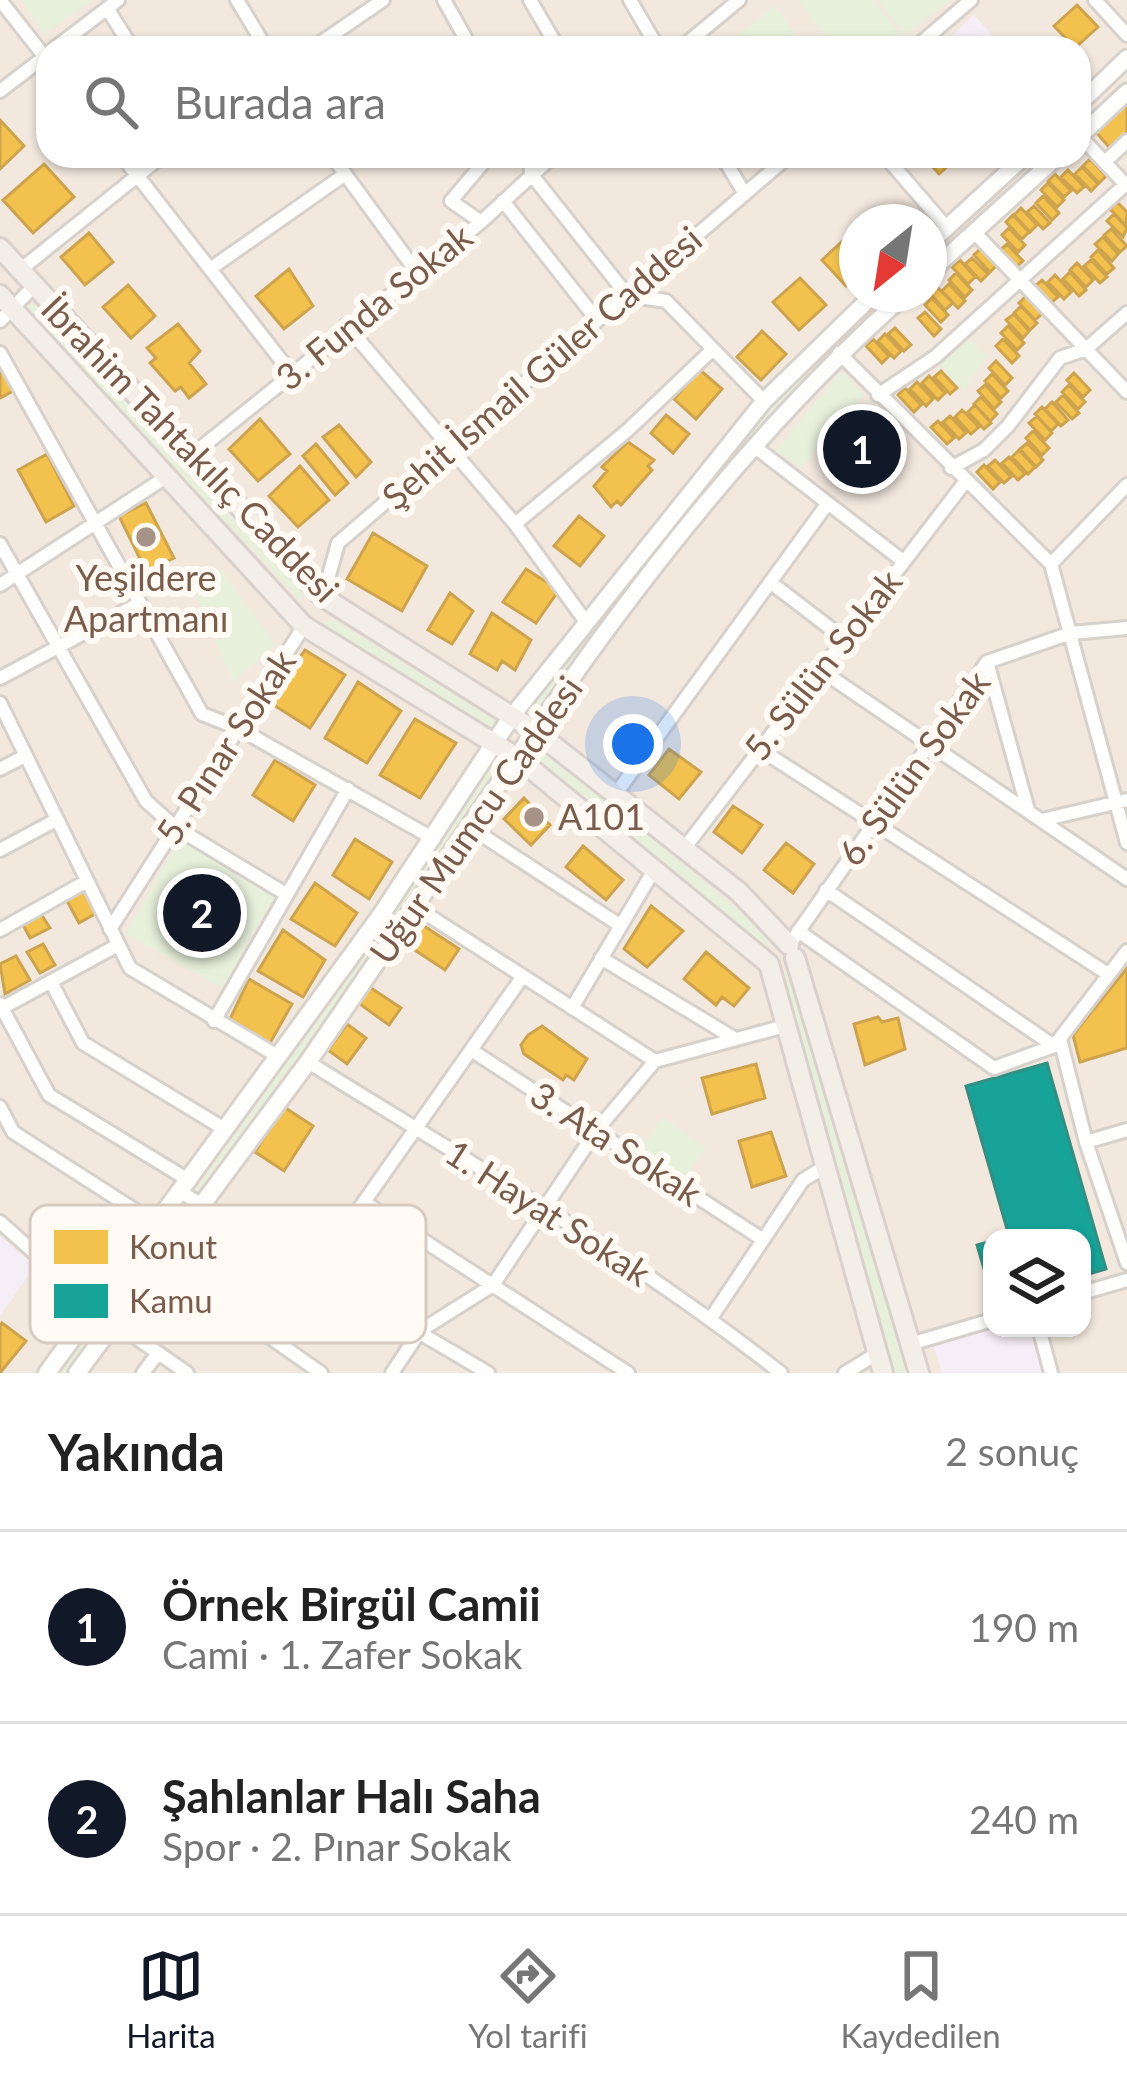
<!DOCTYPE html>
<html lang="tr">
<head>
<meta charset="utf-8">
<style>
  body { margin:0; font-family:Lato,sans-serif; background:#f2f2f2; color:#222 }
  .controls { position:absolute; right:36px; bottom:36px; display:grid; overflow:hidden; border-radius:24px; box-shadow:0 3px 9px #0004 }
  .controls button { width:108px; height:108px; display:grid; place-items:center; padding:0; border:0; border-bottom:3px solid #e0e0e0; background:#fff; color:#222; font:60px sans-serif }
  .compass { position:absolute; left:839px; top:204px; width:108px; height:108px; border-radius:50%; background:#fff; box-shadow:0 3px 9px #0004; rotate:210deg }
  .you { position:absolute; left:633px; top:744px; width:42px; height:42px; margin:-30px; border:9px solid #fff; border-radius:50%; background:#1a73e8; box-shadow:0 0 0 18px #1a73e833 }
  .badge { display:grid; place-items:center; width:78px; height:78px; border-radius:50%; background:#111827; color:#fff; font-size:39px; font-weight:700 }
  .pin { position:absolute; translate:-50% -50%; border:6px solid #fff; box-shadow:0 3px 12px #0006 }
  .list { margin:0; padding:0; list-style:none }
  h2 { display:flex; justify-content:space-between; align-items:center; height:156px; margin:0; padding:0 48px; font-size:51px }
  h2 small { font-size:39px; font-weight:400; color:#767676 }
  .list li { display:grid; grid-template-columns:78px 1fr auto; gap:36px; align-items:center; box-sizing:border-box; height:192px; padding:0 48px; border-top:3px solid #e0e0e0 }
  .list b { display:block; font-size:45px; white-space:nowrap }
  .list p { margin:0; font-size:39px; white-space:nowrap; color:#767676 }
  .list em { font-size:39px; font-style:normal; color:#767676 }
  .icon { flex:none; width:66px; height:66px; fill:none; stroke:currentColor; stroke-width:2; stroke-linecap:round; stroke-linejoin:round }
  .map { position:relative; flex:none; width:1127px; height:1373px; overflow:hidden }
  .search { position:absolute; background:#fff; box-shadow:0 3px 9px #0004; left:36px; right:36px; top:36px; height:132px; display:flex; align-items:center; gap:30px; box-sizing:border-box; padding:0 42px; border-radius:36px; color:#767676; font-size:45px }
  .sheet { height:540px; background:#fff }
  nav { display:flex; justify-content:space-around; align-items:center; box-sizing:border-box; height:168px; border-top:3px solid #e0e0e0; background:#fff; font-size:33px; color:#767676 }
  nav a { display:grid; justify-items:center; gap:6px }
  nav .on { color:#111827 }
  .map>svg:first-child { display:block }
  .residential { fill:#f2e8de; fill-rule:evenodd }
  .education { fill:#f6eef6 }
  .green { fill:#e7f0db }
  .homes { fill:#f2c14e; stroke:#cea34e; stroke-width:3 }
  .public { fill:#17a398; stroke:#358e82; stroke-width:3 }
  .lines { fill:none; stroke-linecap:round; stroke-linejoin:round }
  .minor-casing { stroke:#d7d1cb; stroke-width:18 }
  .tertiary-casing { stroke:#d7d1cb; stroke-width:21 }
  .secondary-casing { stroke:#d9d2cb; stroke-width:22 }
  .primary-casing { stroke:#dad1cc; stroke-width:24 }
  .minor { stroke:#fefefd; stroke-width:12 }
  .tertiary { stroke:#fefefd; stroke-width:15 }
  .secondary { stroke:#fefefd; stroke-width:16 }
  .primary { stroke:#f3eee8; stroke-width:18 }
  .poi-dot { fill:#a69286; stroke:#fffaf3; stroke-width:4.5 }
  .labels { text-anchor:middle; stroke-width:12; stroke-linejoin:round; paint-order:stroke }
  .street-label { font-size:36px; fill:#7a5c4d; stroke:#fffaf3 }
  .poi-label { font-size:36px; fill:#7a5c4d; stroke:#fffaf3 }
  .key { fill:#fffaf3; stroke:#d7cbc1; stroke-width:3 }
  .key-label { font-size:33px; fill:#7a5c4d }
</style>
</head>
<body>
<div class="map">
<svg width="1127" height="1373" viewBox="0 0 1127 1373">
  <rect width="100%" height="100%" fill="#f9f5f0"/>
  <path class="residential" d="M0,0H1127V1373H0ZM48,48H1079V156H48ZM857,222H929V294H857ZM992,1238H1082V1328H992Z"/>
  <path class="education" d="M974,15L1004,48H952L946,41Z
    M0,1236L35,1266L0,1316Z
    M992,1327L1030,1328L1043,1373H942L933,1344Z"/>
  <path class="green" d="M22,0H93L44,34Z
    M798,0H873L902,37L888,48H835Z
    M878,0H951L905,35Z
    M775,6L806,48H721Z
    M29,304L38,305L305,591L301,601L26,312Z
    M969,339L987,355L964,391L940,366Z
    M821,349L826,353L680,523L534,720L525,713C620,589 713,461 821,349Z
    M841,371L864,395L801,468L776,451Z
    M220,568L275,645L233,682L191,583Z
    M334,620L496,720L498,724L489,732L326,630L325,621Z
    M535,743L774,939L763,948C692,878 607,821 530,756Z
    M494,757L505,763L455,841L198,1198L193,1194L447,833Z
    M180,837L277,892L223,988L126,934Z
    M792,971L906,1373H891L781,975Z
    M663,1117L706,1148L683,1180L640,1149Z
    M181,1208L188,1213L68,1373H58Z"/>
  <path class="homes" d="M1077,5L1098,27L1075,48L1054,26Z
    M1127,101V132L1110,148L1095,131Z
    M0,120L24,146L0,169Z
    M923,156H955L957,158L939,174Z
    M1090,159L1106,176L1099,183L1083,166Z
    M44,164L74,197L33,233L3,200Z
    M1082,167L1098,184L1091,191L1075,174Z
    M1068,170L1084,187L1077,193L1061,177Z
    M1055,174L1071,191L1064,197L1048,181Z
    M1048,183L1064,200L1057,207L1041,190Z
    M1043,196L1059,213L1052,220L1036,203Z
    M1117,202L1127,212L1126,226L1110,209Z
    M1034,206L1050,223L1043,229L1027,212Z
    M1021,208L1037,225L1030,232L1014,215Z
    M1114,214L1127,228L1123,237L1107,221Z
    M1013,215L1029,232L1022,239L1006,222Z
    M1009,228L1025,245L1018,252L1002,235Z
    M1111,229L1127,246L1120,252L1104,235Z
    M89,233L113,262L85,285L61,257Z
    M849,235L857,243V276L846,286L822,260Z
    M1103,237L1118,254L1112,261L1095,244Z
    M1007,244L1023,261L1016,267L1000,250Z
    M981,248L997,265L990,272L974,255Z
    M1098,250L1114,268L1107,274L1091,257Z
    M972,258L988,274L981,281L965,264Z
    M960,260L975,277L968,284L952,267Z
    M1091,260L1107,277L1100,283L1084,266Z
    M1077,263L1093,280L1086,287L1070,270Z
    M289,269L313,306L284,329L256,296Z
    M1070,272L1086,290L1079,296L1063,279Z
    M956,273L972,290L965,297L949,280Z
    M1055,275L1071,292L1064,299L1048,282Z
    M800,278L826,305L799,330L773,302Z
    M1042,280L1058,297L1051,303L1035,286Z
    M949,284L965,301L958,308L942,291Z
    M128,285L155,316L131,338L103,307Z
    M936,286L953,303L945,310L930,293Z
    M1026,296L1043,313L1035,320L1019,303Z
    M932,298L948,315L941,322L925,305Z
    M1021,306L1037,323L1030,330L1014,313Z
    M925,312L941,329L934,336L918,318Z
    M1014,314L1029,331L1023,338L1006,320Z
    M178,324L200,351L189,363L206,384L189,398L181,387L175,391L150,363L156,358L147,348Z
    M1008,326L1024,343L1017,350L1001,333Z
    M895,328L911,345L904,351L888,334Z
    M762,331L786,354L761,380L737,357Z
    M885,334L901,351L894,358L878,341Z
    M873,339L889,356L882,363L866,346Z
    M1003,339L1019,356L1012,363L996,346Z
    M996,361L1012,378L1005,385L989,368Z
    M0,365L13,391L0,398Z
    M700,370L722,389L696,419L674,399Z
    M941,371L957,388L950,394L934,377Z
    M1074,373L1090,390L1083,397L1067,380Z
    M992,374L1008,391L1001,398L985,381Z
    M929,376L945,393L938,400L922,383Z
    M917,382L933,399L926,406L910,389Z
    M985,385L1001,402L994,409L978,391Z
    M1069,385L1085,402L1078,409L1062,392Z
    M905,388L921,405L914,412L898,395Z
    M1063,395L1079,413L1072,419L1056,402Z
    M981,397L997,414L990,421L974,404Z
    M1052,402L1068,420L1061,426L1045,409Z
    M975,405L991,423L984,429L968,412Z
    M1042,407L1058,424L1051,431L1035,414Z
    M962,410L979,427L971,434L955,417Z
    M666,415L689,434L673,453L651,433Z
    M950,416L966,433L959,439L943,422Z
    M1037,416L1052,433L1045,440L1029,423Z
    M260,419L290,454L258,481L229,449Z
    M938,421L954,438L947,444L931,427Z
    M339,425L371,462L356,477L323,437Z
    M1033,431L1049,448L1042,455L1026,438Z
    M628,442L654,460L648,466L652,470L621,505L617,501L611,507L594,486L607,471L602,467Z
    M1027,443L1043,460L1036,467L1020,449Z
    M316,444L348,483L335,495L303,456Z
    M1019,450L1035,467L1028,474L1012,457Z
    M47,454L74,506L46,522L18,470Z
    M1009,457L1025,474L1018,480L1002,463Z
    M995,460L1011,477L1004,483L988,466Z
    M984,465L1000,482L993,489L977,472Z
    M300,466L329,500L298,527L269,496Z
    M146,503L174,558L146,571L119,516Z
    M579,516L604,536L580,566L554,546Z
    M373,533L427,566L402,611L347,579Z
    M526,569L559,590L536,623L503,602Z
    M450,593L473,611L452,644L428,630Z
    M492,613L531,640L515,670L502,661L497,670L470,654Z
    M305,650L345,675L310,728L269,702Z
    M358,682L401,711L367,763L325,738Z
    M415,719L456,743L420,798L380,775Z
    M669,749L701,772L679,799L649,775Z
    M275,760L315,785L293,821L253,795Z
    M524,798L550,825L531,845L504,819Z
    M733,806L762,825L742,853L714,832Z
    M355,839L392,862L369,899L333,875Z
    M786,843L814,864L793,893L764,870Z
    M583,846L623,880L606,900L566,867Z
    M315,883L357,913L335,946L291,919Z
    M85,890L97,913L79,923L66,899Z
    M651,906L683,931L647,967L624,949Z
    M39,911L50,928L30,938L21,921Z
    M418,922L459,949L445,970L404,943Z
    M283,930L325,960L303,997L258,971Z
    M43,944L55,965L40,973L27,952Z
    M706,952L749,988L734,1006L722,997L716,1005L684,979Z
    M16,956L30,980L5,994L0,964Z
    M1127,968V1048L1080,1062L1073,1035Z
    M249,979L292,1004L270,1043L230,1019Z
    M368,986L401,1008L389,1025L357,1002Z
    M878,1017L882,1022L898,1018L905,1049L865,1065L854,1024Z
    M347,1024L366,1038L347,1064L328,1050Z
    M542,1026L587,1059L574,1080L566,1075L563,1080L524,1054L521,1045L528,1035Z
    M756,1064L765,1098L712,1114L702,1078Z
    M284,1107L313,1126L284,1171L255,1152Z
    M771,1132L786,1176L752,1187L739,1141Z
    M2,1323L26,1341L0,1373V1326Z"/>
  <path class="public" d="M874,425L880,470L850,474L845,428Z
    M1047,1063L1106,1269L1082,1276V1238H1004L1009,1236L966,1086Z
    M992,1241V1296L977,1245Z"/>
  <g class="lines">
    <defs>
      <path id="minor" d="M0,0L48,61
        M237,0L266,48
        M444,0L471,48
        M530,0L558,48
        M630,0L658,48
        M1095,0L1127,35
        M107,8L132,48
        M55,48L118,0
        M313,48L383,0
        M681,48L739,0
        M915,48L971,0
        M0,91L47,55
        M1080,136L1127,186
        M122,156L291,373
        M332,156L416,271
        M530,156L531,174L627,295L666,301L764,401
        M722,156L745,194
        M885,156L947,228
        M1105,162L1127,141
        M503,201L597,320
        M481,222L451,201L489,156
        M975,233L1127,392
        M210,269L344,175
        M20,270L162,156
        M0,321L34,286
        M346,325L515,524L586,622
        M0,353L202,714L238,728L434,839
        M839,353L1051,564L1127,843
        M878,395L935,357L1126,184
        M755,447L903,561
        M192,455L481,222L553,156
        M951,468L984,450L1008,426L1060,358L1086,349L1127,313
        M515,524L628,430L713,349
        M0,544L146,801L175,827L286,894
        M1051,564L1127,485
        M770,582L843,638
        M0,585L166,477
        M323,597L338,543L789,156
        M987,662L1028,810
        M819,669L1127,879
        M0,678L140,603
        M0,703L130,968L279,1057
        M758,748L1108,974
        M0,769L25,756
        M615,795L828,503
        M1042,820L1127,800
        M471,828L621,926
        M0,850L56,820
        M683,850L965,482
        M826,890L1054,1046
        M417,908L655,1061
        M110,929L304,626
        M0,930L87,881
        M798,931L994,1068L1054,1046L1127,951
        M789,945L987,662L1071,633L1127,628
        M601,958L732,1037
        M51,982L83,1043L226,1130
        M0,1004L49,1095L190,1181
        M2,1008L118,945
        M572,1008L654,870
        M214,1021L348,789
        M1060,1039L1086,1142L1127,1263
        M471,1050L762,1239
        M308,1062C469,1162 632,1256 781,1373
        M0,1107L13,1132L158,1225
        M1086,1142L1127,1130
        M182,1193L488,1373
        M364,1202L628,1373
        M0,1222L96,1308
        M163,1262L321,1373
        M314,1273L523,976
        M1082,1293L1127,1280
        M711,1318L803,1180L823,1168
        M115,1323L187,1373
        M1039,1328L1051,1373
        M910,1344L992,1320
        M143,1373L158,1353
        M392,1373L420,1331L493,1285L596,1131L655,1061L785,1026
        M845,1373L878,1353"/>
      <path id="tertiary" d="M1079,104L1127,58
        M1079,137L1127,92
        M929,244L1025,156
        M929,273L1058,156
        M512,716L764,401L874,294
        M535,731C642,575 764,420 906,294"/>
      <path id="secondary" d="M47,1373L381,915L512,716
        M77,1373L308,1062L535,731"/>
      <path id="primary" d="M0,248L323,597L535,731L739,892L789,945
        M0,295L304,626L518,758L769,964L883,1373
        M795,958L919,1373"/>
    </defs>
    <use href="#minor" class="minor-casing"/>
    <use href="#tertiary" class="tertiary-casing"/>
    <use href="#secondary" class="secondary-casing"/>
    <use href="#primary" class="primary-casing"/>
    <use href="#minor" class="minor"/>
    <use href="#tertiary" class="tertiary"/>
    <use href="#secondary" class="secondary"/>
    <use href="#primary" class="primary"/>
  </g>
  <g class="poi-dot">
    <circle cx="146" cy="537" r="12"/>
    <circle cx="534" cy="817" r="12"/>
  </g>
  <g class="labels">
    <g class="street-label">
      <text transform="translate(374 307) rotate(-39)" y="13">3. Funda Sokak</text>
      <text transform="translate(542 368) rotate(-41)" y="13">Şehit İsmail Güler Caddesi</text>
      <text transform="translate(190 449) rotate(46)" y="13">İbrahim Tahtakılıç Caddesi</text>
      <text transform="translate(823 665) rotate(-52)" y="13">5. Sülün Sokak</text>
      <text transform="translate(226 747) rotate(-57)" y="13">5. Pınar Sokak</text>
      <text transform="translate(914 768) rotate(-54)" y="13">6. Sülün Sokak</text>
      <text transform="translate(476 820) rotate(-55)" y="13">Uğur Mumcu Caddesi</text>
      <text transform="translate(616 1144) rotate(33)" y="13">3. Ata Sokak</text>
      <text transform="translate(548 1213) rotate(33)" y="13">1. Hayat Sokak</text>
    </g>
    <g class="poi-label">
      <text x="146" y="591">Yeşildere<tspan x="146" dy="41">Apartmanı</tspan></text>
      <text x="558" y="830" text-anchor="start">A101</text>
    </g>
  </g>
  <rect x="30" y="1205" width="396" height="138" rx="18" class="key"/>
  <rect x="54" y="1230" width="54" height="34" fill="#f2c14e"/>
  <rect x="54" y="1284" width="54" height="34" fill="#17a398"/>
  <g class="key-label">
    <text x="129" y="1259">Konut</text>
    <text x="129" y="1313">Kamu</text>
  </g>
</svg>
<div class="controls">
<button><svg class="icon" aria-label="layers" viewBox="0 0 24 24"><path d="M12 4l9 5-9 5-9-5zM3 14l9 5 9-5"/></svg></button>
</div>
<svg class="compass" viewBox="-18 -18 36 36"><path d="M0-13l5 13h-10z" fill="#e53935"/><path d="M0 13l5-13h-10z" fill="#767676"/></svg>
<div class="you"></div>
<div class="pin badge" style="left:862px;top:449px">1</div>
<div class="pin badge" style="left:202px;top:913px">2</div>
<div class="search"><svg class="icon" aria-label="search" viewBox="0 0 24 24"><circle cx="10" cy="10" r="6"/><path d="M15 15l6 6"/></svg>Burada ara</div>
</div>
<section class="sheet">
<h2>Yakında<small>2 sonuç</small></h2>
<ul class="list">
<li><span class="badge">1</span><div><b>Örnek Birgül Camii</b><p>Cami · 1. Zafer Sokak</p></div><em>190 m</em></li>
<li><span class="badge">2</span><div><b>Şahlanlar Halı Saha</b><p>Spor · 2. Pınar Sokak</p></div><em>240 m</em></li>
</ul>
</section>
<nav>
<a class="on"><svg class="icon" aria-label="map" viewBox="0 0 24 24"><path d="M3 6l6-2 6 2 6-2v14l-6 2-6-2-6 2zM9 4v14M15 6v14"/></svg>Harita</a>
<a><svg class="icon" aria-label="directions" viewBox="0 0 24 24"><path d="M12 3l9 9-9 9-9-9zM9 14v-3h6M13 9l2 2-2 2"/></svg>Yol tarifi</a>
<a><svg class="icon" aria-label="saved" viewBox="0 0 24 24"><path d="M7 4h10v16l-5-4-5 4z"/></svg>Kaydedilen</a>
</nav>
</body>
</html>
